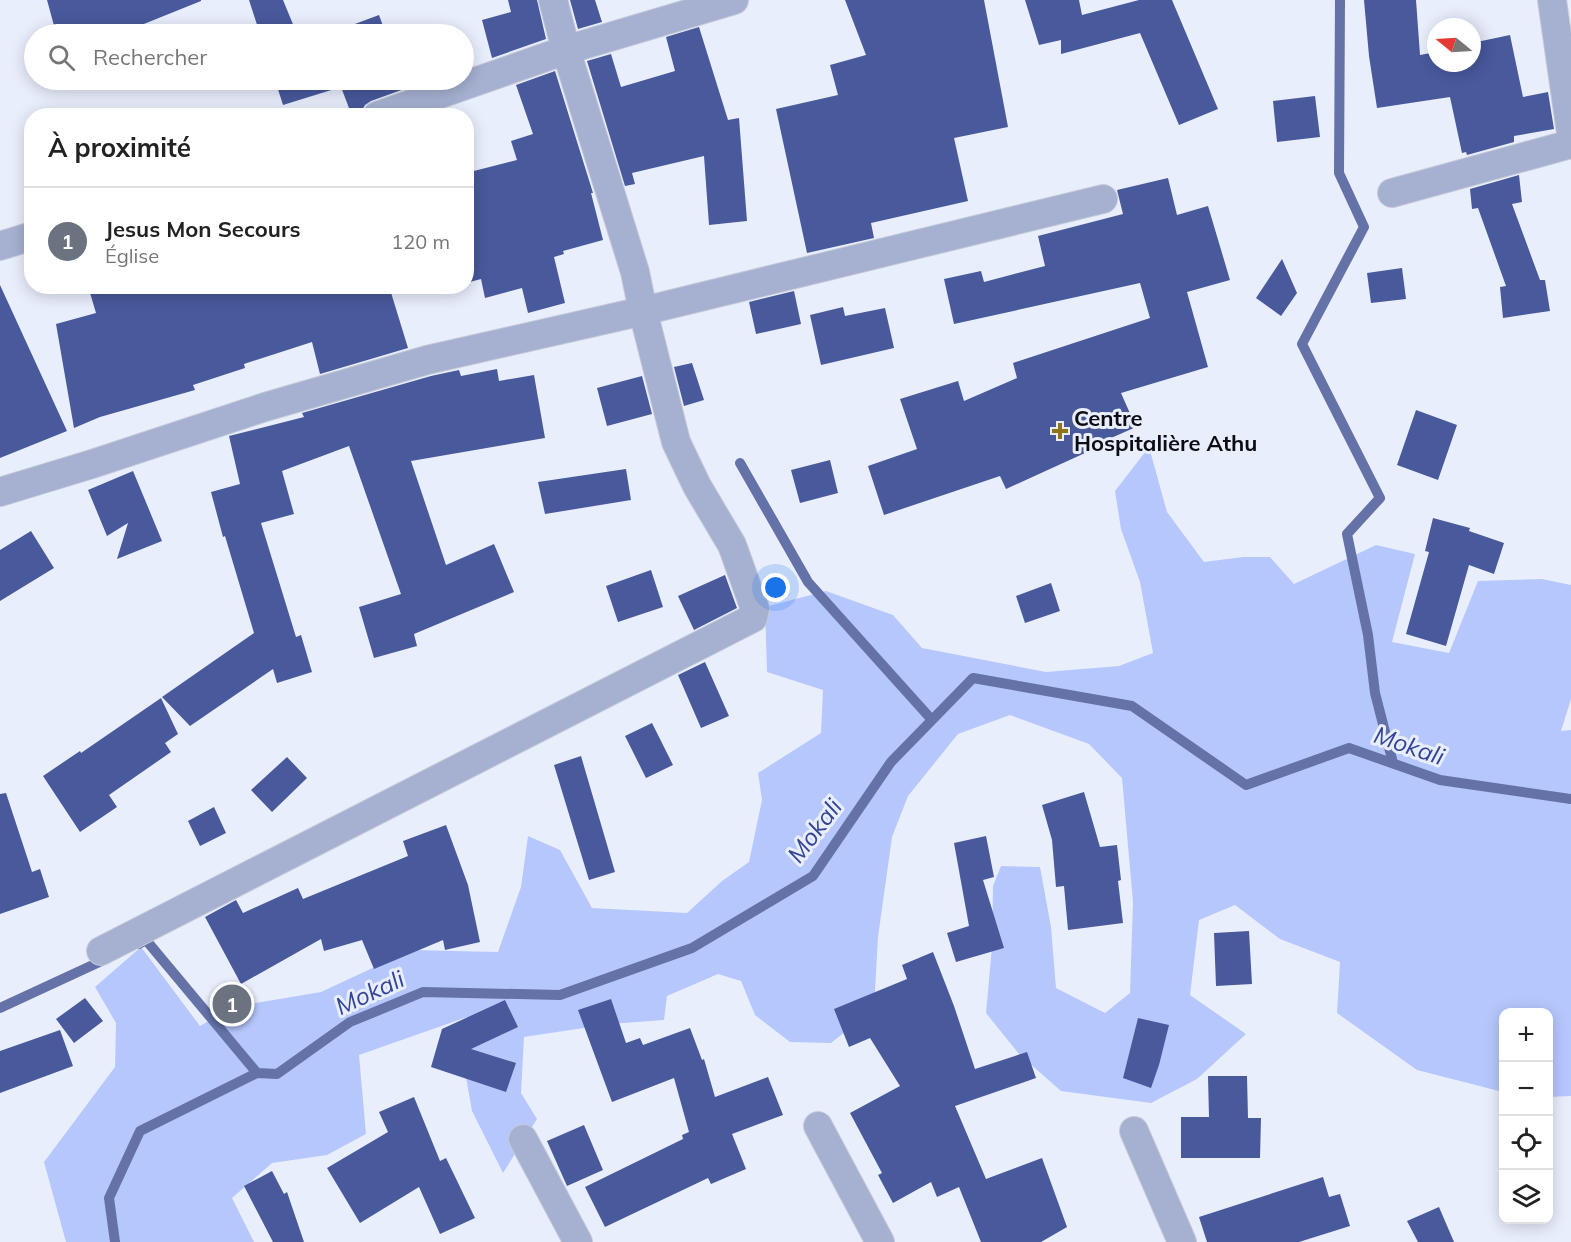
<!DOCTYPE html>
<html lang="fr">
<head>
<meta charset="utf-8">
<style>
  body { margin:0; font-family:Mulish,sans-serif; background:#f6f6f6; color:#222 }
  .controls { position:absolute; right:18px; bottom:18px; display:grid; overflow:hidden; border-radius:12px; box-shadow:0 3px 15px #0003 }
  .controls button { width:54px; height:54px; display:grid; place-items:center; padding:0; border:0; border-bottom:2px solid #e0e0e0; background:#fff; color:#222; font:30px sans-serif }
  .compass { position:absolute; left:1427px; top:18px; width:54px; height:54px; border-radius:50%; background:#fff; box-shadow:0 3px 15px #0003; rotate:288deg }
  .you { position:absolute; left:776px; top:588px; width:21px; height:21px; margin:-15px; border:4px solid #fff; border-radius:50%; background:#1a73e8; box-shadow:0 0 0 9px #1a73e833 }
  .badge { display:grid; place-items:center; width:39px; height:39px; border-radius:50%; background:#db2777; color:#fff; font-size:20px; font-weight:700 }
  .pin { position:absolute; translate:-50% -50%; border:3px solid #fff; box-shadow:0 2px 6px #0006 }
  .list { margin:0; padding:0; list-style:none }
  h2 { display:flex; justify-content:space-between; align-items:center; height:78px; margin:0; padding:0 24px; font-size:26px }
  h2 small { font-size:20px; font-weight:400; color:#767676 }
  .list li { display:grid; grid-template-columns:39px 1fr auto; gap:18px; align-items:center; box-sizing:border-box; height:108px; padding:0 24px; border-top:2px solid #e0e0e0 }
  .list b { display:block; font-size:22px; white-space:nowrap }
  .list p { margin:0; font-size:20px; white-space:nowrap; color:#767676 }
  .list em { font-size:20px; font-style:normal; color:#767676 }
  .icon { flex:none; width:33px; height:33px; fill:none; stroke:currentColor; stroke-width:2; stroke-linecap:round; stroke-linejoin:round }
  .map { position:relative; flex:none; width:1571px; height:1242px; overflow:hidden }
  .search { position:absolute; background:#fff; box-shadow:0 3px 15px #0003; left:24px; top:24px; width:450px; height:66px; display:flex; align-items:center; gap:15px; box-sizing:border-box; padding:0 21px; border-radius:33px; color:#767676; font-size:22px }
  .panel { position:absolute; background:#fff; box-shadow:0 3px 15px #0003; left:24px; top:108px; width:450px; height:186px; border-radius:24px }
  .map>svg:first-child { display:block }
  .green { fill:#b6c7fe }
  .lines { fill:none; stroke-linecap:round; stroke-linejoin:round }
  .stream { stroke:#6472a8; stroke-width:10 }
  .building { fill:#48599c }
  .minor-casing { stroke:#c6cad7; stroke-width:30 }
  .minor { stroke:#a6b1d2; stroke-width:28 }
  .poi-dot { fill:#8f7419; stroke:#e9eefd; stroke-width:2 }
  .labels { text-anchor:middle; stroke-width:6; stroke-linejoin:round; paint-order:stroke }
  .poi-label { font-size:22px; font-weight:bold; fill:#0c0d12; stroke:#e9eefd; text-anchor:start }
  .water-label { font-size:24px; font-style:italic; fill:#344499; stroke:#e9eefd }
</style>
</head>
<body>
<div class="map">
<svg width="1571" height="1242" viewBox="0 0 1571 1242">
  <rect width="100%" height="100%" fill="#e9eefd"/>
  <path class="green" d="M1149,447L1167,512L1204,562L1243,557H1270L1294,584L1376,545L1415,554L1392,642L1449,653L1478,581L1542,579L1571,585V699L1561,731L1571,730V1096L1549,1097L1548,1012H1504L1503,1092L1417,1070L1337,1013L1340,962L1280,939L1235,905L1199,920L1190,995L1246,1034L1197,1079L1151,1103L1061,1091L1019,1054L986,1013L992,947L993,886L1001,866L1040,867L1051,927L1056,988L1105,1013L1130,993L1133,902L1122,778L1089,744L1010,715L958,734L908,796L892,837L878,937L874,1009L831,1043L790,1042L755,1015L741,981L718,974L667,996L664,1020L610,1024L524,1037L521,1093L537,1119L503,1173L472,1111L461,1049L467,1017L359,1055L366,1134L327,1155L272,1163L232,1198L254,1242H66L44,1162L115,1067L116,1023L95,987L141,947L200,1026L232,1007L321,992L411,950L498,952L521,887L528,836L560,850L592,908L687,913L722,881L749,862L762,800L758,773L821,733L823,690L767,672L765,607L826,591L893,615L922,648L1046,672L1119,666L1153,653L1140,582L1121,529L1115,491Z"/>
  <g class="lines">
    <path class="stream" d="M1340,0L1339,173L1364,227L1302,344L1380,498L1347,534L1368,635L1375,693L1393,763
      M740,463L808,582L932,720
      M139,944L146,940L257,1073
      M0,1008L108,958
      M115,1242L109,1198L140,1131L257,1073L277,1074L350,1022L423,992L560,995L692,948L813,876L891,762L973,678L1132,706L1246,785L1349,748L1440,780L1571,799"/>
  </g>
  <path class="building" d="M47,0H201V1L119,34H78L75,27L56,33Z
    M249,0H283L297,34H260Z
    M508,0H537L546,39L492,58L482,20L511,12Z
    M570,0H595L602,22L578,29Z
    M845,0H984L1008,127L954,138L968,201L871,223L874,238L807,253L776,109L838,95L830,65L866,55Z
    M1025,0H1079L1082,15L1139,0H1172L1218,109L1179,125L1140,33L1061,54V40L1039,45Z
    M1364,0H1416L1420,55L1436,52V63H1472V43L1510,35L1523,97L1548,92L1554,129L1514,136V142L1467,155L1466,152L1462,153L1450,97L1377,108L1369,56Z
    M379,15L386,34H328Z
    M699,27L728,120L739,118L747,221L709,225L704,156L632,173L635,184L625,186L587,61L611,54L621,87L675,71L666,37Z
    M555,71L593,193H591L603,240L563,251L564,254L554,257L565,303L528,313L522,288L485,298L481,279L466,283V173L517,160L511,141L533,134L516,85Z
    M275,80H403L407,88L371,101L365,105L361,112L352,116L341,87L283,105Z
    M1315,96L1320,137L1277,142L1273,101Z
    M1519,175L1522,202L1512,204L1540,280H1545L1550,311L1503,318L1500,287L1506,286L1478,208L1472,209L1470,189Z
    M1168,178L1177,215L1208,206L1230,280L1187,292L1208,367L1121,393L1136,427L1084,450L1085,453L1006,489L1000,476L884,515L868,466L917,449L900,399L958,381L964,401L1017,378L1013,363L1150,318L1140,283L954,324L944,279L981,271L984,282L1045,266L1038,236L1123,214L1117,190Z
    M1282,259L1297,293L1281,316L1256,298Z
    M1402,268L1406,299L1371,303L1367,273Z
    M0,285L67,431L0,458Z
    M88,286H389L408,348L320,374L312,342L244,364L245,368L193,385L195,390L100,417L74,428L56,324L96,313Z
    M794,291L801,324L756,334L749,302Z
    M843,307L845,316L885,308L894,348L821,365L810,315Z
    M692,363L704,400L684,406L674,367Z
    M497,369L499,381L534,375L545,438L411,461L446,565L494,544L514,592L414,634L417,646L374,658L359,607L401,594L349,446L282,471L294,514L261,523L296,637L301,635L312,672L277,683L273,669L190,726L162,697L254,633L225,536L223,537L211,492L240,484L229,436L304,417L302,413L431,376L459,370L461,376Z
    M642,376L652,414L607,426L597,388Z
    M1416,410L1457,425L1438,480L1397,465Z
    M830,460L838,493L800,503L791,470Z
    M626,469L631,500L545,514L538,482Z
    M133,471L162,541L117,559L128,523L107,536L88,490Z
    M1433,518L1470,528L1469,531L1504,543L1494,574L1469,565L1446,646L1406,634L1429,552L1425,551Z
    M31,531L54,568L0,601V550Z
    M651,570L663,607L618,622L606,586Z
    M725,575L737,608L694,630L678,596Z
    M1051,583L1060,611L1025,623L1016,596Z
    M705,662L729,716L701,728L678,675Z
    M161,698L178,734L165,743L171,752L109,795L117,807L80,832L43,776L80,751L81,753Z
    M652,723L673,765L646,778L625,736Z
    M581,756L615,872L589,880L554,765Z
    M287,757L307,778L272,812L251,790Z
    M1084,792L1100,847L1117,845L1121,880L1118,881L1123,923L1068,930L1064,886L1056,887L1052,840L1042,805Z
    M6,793L32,872L40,869L49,897L0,914V794Z
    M214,807L226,833L200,846L188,821Z
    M446,825L468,885L480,942L445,950L443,940L374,969L362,940L324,951L321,939L241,984L205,917L236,900L243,913L298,888L303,899L408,856L403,841Z
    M986,836L994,877L983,880L1004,948L956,962L947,933L969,926L954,843Z
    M1249,931L1252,984L1216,986L1214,933Z
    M933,952L954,1006L975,1069L1027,1052L1036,1078L955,1106L986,1179L1042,1158L1067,1227L1041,1242H981L959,1187L937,1197L931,1182L893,1203L878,1175L882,1173L850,1113L900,1086L870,1038L849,1047L834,1009L907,979L902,965Z
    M85,998L103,1021L74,1043L56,1019Z
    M611,999L626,1043L640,1038L643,1045L690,1028L702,1060L704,1059L715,1097L768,1077L783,1115L732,1134L746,1169L711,1184L708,1178L605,1227L585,1187L683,1139L682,1135L689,1132L674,1078L612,1102L578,1010Z
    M505,1000L518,1027L471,1049L516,1063L506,1092L431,1067L442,1029Z
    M1138,1018L1169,1025L1159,1065L1151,1088L1123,1078Z
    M60,1030L73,1066L0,1093V1051Z
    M1208,1076H1247L1248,1118H1261L1260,1158H1181V1117H1209Z
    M414,1097L440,1161L446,1158L475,1218L440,1234L419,1187L360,1223L327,1168L388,1132L379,1112Z
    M584,1125L603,1170L567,1186L547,1141Z
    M272,1171L284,1194L287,1192L304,1242H273L244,1186Z
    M1323,1177L1329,1197L1340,1194L1350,1226L1299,1242H1207L1199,1217Z
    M1439,1207L1454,1242H1418L1407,1221Z"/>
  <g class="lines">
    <defs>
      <path id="minor" d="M1552,0L1571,133
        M377,116L566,50L734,0
        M1392,193L1571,144
        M0,246L32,236
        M0,492L92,464L265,407L427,360L643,311L635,272L566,50L553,0
        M101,951L753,618L755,609L732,545L697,486L676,442L643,311L1103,199
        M818,1126L880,1242
        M1134,1131L1182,1242
        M523,1139L578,1242"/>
    </defs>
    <use href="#minor" class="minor-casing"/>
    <use href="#minor" class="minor"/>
  </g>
  <path class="poi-dot" d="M1057 422h6v6h6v6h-6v6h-6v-6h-6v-6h6z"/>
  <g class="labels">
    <g class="poi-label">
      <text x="1074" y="426">Centre<tspan x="1074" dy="25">Hospitalière Athu</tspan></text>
    </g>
    <g class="water-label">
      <text transform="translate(1409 746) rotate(19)" y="8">Mokali</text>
      <text transform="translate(815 831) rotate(-53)" y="8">Mokali</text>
      <text transform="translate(370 993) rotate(-25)" y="8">Mokali</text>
    </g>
  </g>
</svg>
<div class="controls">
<button>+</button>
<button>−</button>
<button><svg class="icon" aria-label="locate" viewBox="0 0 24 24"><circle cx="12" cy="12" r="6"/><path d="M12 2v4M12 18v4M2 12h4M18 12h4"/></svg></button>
<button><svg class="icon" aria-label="layers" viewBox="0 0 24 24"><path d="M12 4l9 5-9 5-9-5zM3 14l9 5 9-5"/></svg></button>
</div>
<svg class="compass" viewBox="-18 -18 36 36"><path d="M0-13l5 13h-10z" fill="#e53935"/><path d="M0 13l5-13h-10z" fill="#767676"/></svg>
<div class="you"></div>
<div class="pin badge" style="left:232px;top:1004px;background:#6b7280">1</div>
<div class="search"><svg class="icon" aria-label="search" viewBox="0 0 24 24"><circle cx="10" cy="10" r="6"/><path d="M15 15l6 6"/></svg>Rechercher</div>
<section class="panel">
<h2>À proximité<small></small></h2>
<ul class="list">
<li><span class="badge" style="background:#6b7280">1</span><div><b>Jesus Mon Secours</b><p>Église</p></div><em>120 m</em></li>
</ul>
</section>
</div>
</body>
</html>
